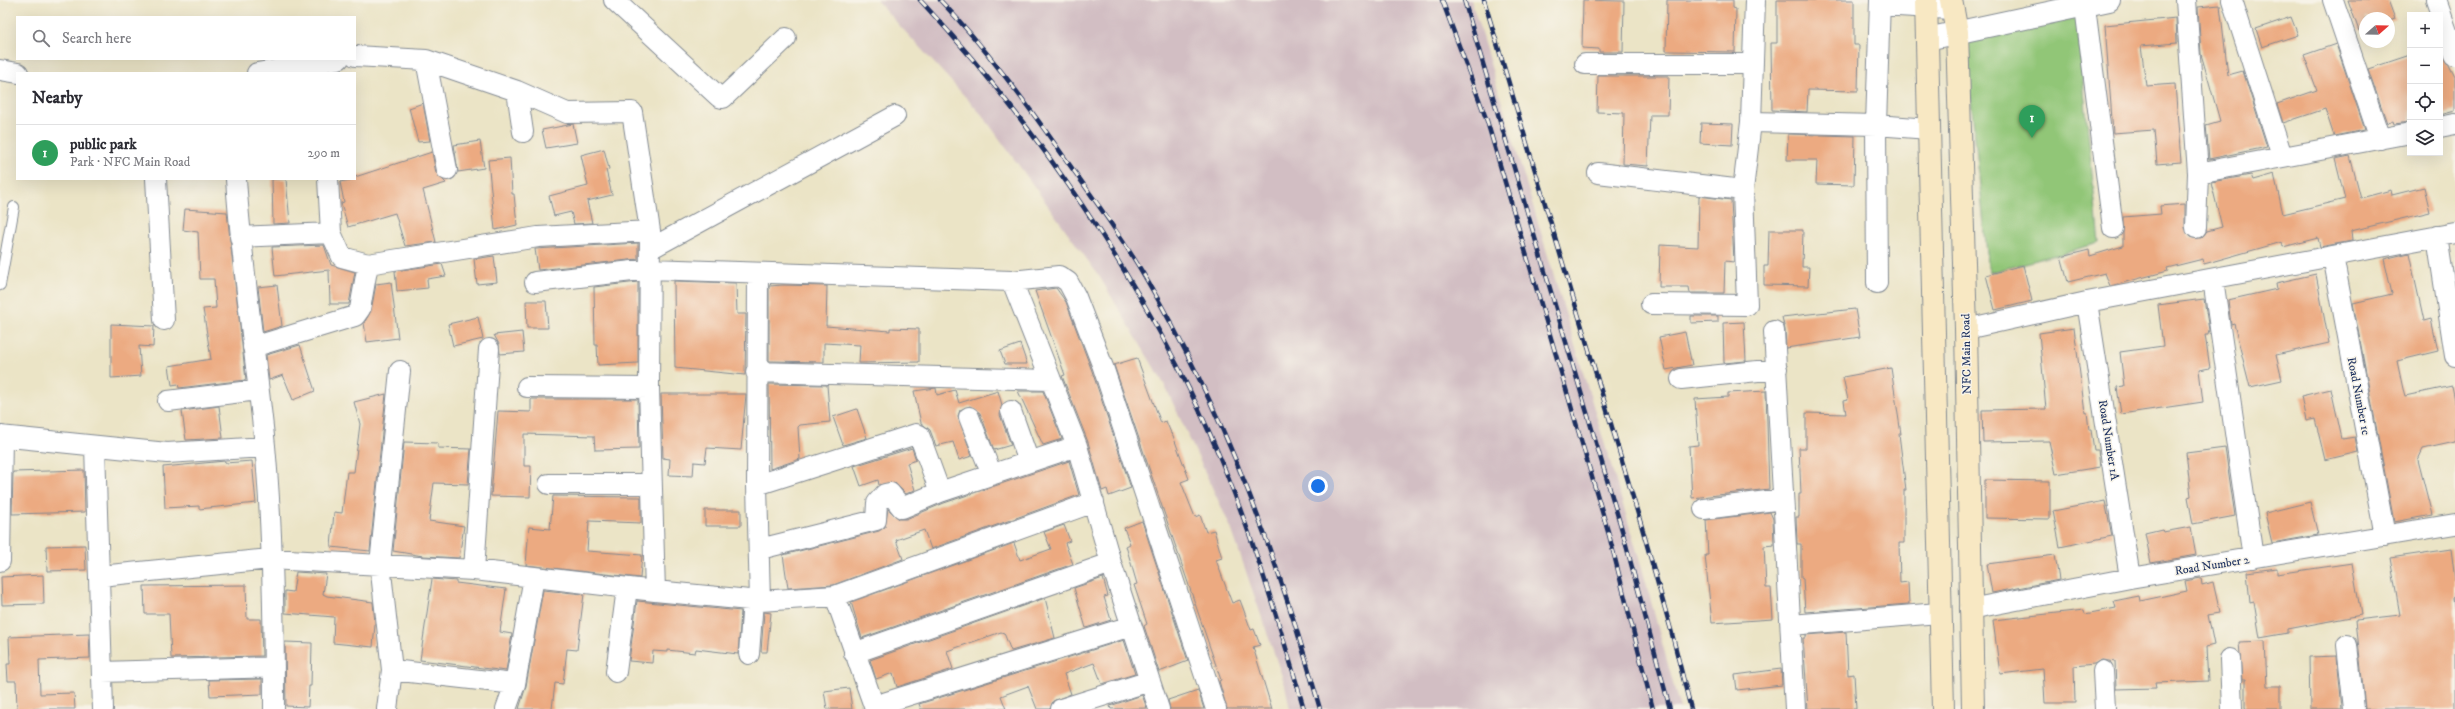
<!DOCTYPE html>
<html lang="en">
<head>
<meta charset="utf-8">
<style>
  body { margin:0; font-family:"IM FELL DW Pica",serif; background:#f2f2f3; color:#2b2b33 }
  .controls { position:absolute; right:12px; top:12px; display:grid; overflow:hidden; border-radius:0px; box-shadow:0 4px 16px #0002 }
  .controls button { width:36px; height:36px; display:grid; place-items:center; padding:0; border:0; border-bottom:1px solid #e1e1e2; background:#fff; color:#2b2b33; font:20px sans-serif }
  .compass { position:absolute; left:2359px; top:12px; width:36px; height:36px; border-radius:50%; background:#fff; box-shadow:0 4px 16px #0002; rotate:70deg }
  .you { position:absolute; left:1318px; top:486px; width:14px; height:14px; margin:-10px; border:3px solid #fff; border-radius:50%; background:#1a73e8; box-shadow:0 0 0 6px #1a73e833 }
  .badge { display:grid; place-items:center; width:26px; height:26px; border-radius:50%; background:#d93025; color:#fff; font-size:13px; font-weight:700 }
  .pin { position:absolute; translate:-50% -33px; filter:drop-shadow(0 1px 2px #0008) }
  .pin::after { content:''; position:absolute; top:21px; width:14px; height:12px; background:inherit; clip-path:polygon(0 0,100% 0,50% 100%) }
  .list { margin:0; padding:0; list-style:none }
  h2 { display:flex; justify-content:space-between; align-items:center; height:52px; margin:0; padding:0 16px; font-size:17px }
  h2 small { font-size:13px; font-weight:400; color:#7c7c81 }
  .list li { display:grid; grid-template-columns:26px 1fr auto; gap:12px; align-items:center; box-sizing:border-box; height:56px; padding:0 16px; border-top:1px solid #e1e1e2 }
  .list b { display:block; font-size:15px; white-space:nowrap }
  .list p { margin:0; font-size:13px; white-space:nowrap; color:#7c7c81 }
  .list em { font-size:13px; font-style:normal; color:#7c7c81 }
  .icon { flex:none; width:22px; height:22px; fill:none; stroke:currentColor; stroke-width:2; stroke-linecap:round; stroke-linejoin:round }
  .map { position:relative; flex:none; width:2455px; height:709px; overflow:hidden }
  .search { position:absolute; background:#fff; box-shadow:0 4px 16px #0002; left:16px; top:16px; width:340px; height:44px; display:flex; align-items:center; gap:10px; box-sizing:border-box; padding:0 14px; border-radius:0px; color:#7c7c81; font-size:15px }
  .panel { position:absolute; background:#fff; box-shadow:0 4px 16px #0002; left:16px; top:72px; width:340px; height:108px; border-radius:0px }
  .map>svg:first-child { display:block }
  .industrial { fill:#d2bec3 }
  .green { fill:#91c677; stroke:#567a6a }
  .building { fill:#ecaa81 }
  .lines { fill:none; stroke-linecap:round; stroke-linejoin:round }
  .service-casing { stroke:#838a92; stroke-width:12 }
  .minor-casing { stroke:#838a92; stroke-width:22 }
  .tertiary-casing { stroke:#838a92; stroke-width:24 }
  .secondary-casing { stroke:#838a92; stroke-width:24 }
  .service { stroke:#fff; stroke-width:10 }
  .minor { stroke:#fff; stroke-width:20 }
  .tertiary { stroke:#fff; stroke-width:22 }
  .secondary { stroke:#f8e8c3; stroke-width:22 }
  .rail-casing { stroke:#1b2f5e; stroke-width:4.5 }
  .rail { stroke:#f7f3e8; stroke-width:3; stroke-dasharray:9; stroke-linecap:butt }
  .labels { text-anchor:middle; stroke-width:3; stroke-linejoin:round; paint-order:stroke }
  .street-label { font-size:12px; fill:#1b2f5e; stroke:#f7f3e8 }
</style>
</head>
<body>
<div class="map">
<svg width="2455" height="709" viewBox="0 0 2455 709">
  <rect width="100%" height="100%" fill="#f7f3e8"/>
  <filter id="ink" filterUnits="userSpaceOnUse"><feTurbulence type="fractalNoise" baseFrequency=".025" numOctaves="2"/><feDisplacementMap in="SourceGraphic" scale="8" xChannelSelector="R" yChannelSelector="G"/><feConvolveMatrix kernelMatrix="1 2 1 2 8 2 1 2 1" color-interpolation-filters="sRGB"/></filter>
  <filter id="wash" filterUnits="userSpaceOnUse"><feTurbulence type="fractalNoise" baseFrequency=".012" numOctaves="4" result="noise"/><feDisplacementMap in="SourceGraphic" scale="16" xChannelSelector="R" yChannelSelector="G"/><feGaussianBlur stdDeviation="0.9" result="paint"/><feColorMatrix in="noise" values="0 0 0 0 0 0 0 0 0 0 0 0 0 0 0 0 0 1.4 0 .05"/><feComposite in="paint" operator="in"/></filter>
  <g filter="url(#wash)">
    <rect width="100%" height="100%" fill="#ebe4c6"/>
    <path class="industrial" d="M876,0H1471L1642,568L1680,709H1290L1285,685L1231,528L1164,384L1099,276L983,116Z"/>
    <path class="green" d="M2076,9L2099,243L1989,273L1964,32Z"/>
    <g id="blocks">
      <path class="building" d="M1583,0L1624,1L1623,52H1599V49L1582,48Z
        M1667,0H1733V8L1736,9L1735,52L1666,51Z
        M1777,0H1854V45H1859L1858,91L1808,90L1807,112L1772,110L1771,43H1777Z
        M2348,0H2388L2395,19L2389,21V18H2365V29L2359,31Z
        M2220,5L2228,75L2243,71L2267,147L2209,159L2206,125L2220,121L2201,54L2198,7Z
        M2291,17L2298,35L2262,47L2256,29Z
        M2176,18L2177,43L2141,46L2146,86L2175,84L2181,162L2157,164L2154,130L2113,133L2105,25Z
        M2336,44L2365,130L2334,136L2325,109L2283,123L2277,104L2317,90L2304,55Z
        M2440,47L2455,77V111L2440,115Z
        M2410,55V122L2394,124L2393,121L2387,123L2368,69Z
        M1598,76H1669L1668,115H1650L1648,166L1623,164L1624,113L1597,112Z
        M423,103L430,141L418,142L409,108Z
        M1701,123L1733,124L1732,145L1700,143Z
        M573,124L577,143L546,148L542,130Z
        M1788,134L1855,136L1854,185L1816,184L1817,160H1787Z
        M480,141L484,168L458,172L454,145Z
        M604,149L609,169L606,170L612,195L587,201L592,223L574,224L571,212L554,216L549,196L588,186L581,155Z
        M432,152L436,173L446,183L423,190L436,242L405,246L395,213L348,227L341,203L344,202L340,182L355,179V177Z
        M2350,156L2361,198L2391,190L2392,195L2424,187L2430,212L2351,231L2352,241L2320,247L2318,238L2283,247L2282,242L2204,264L2203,259L2167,268L2168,271L2110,286L2105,273L2068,282L2061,257L2089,250L2090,256L2123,246V217L2161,214L2160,206L2185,204V228L2190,237L2201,238L2207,231L2222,227L2211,182L2251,175L2253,180L2274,174L2283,214L2345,199L2335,159Z
        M510,158L512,194H514L517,225L495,230L488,160Z
        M272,179H286L290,223L273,224Z
        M1699,196L1731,200L1734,262L1725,261L1724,293H1690L1689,287H1659L1660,245L1698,247Z
        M185,209L227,212L246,380L179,388L178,384L172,385L169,366L211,359L203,309L216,308L214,279H200L198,232L183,230Z
        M1769,230H1803L1802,267H1809L1808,286L1764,285V266H1768Z
        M638,243V259L538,270L535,249Z
        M324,245L331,265L355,272L349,304H330L329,270L275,276L272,247Z
        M2409,253L2424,321L2431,319L2438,351L2397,361L2403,389L2405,396L2452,386L2455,400V442L2423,449L2418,460L2432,515L2394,522L2353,303L2392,294L2384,259Z
        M494,256L497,282L477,284L474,259Z
        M442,264L446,276L427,279L428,288L397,291L395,271Z
        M2023,265L2032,301L1995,310L1986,275Z
        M2316,274L2329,343L2276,355L2282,380L2250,387L2234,324L2231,325L2228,300L2277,289L2276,283Z
        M674,281L736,283L737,314H746L745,375L675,368Z
        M391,282L398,338L367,342L364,323L371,311L376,284Z
        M638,282V363L598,365L597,345H595L594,287Z
        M277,285L282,326L263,332L258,287Z
        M783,285L827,286L826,326L890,331V328L919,329V362L859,363L860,345L824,343V362L769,361V286Z
        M1056,288L1066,302L1092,371L1131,488L1109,496L1107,489L1102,491L1088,442L1062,376L1065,375L1035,291Z
        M2204,299L2209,330L2208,335H2205L2210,368L2199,370L2203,402L2121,414L2117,387L2124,386L2120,352L2163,346L2158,305Z
        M526,301H546L548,328H527Z
        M1855,309L1860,337L1786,348L1785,330L1782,317Z
        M1691,316H1718V322L1691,323Z
        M478,317L483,339L453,346L448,324Z
        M1744,322L1746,361L1724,363L1723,323Z
        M111,324L154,326L153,347L139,346L141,376L111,378Z
        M2074,328L2085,413L2087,412L2089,430H2091L2094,450H2098L2100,467L2056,474L2049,441L1983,442L1982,410L2046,409L2039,333Z
        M522,332L524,352L500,354L499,344L494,335Z
        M1685,332L1692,365L1666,370L1659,337Z
        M1020,344L1027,364H1005L1000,351Z
        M300,345L315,391L293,400L283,375L269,380L266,355Z
        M1137,358L1161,423L1166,421L1171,433H1172L1189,479L1181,482L1195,517L1200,515L1206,532L1214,530L1222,558L1216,560L1227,590L1232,603L1240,600L1251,630L1254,629L1260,645L1253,647L1272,709H1227L1219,681L1221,680L1114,365Z
        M1891,368L1901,434H1899L1906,490H1904V543H1899L1900,583L1908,582L1909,604L1805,612L1803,579L1801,578V544H1797L1796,517H1799V494H1801L1799,448H1806V413L1846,414L1844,401L1848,400L1843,377Z
        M769,384L827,385L830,422L800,425L798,427L800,459L770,469Z
        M936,388L937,395L955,390L959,403L998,391L1002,405L1000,415L1011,445L994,450L980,413L970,406L960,410L958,416L972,456L959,460L953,442L936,446L930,430L921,423L914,391Z
        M2331,389L2342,439L2355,437L2358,452L2325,460L2315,419L2306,421L2301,396Z
        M1018,391H1043L1062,439L1043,445Z
        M1766,391L1769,489L1692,498L1689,446L1698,445L1695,399L1728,397V393Z
        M386,394L370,551L331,547L334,512L342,513L347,472H354L360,424L354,402Z
        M661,394H746L741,450L707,448L705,463L694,462L693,476L669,475L670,459L663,458Z
        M531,399H638L639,449L595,450L594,436L524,434V466H531L530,497L491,496L498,411L531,412Z
        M219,406L223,438L186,440L182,411Z
        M857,409L867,438L843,445L833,417Z
        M404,442L438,443V448L471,449L468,484L434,483L429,521L464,526L459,558L423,556L393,551Z
        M912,448L916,460L907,463L915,490L906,494L894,482L879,485L878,480L861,486L854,466Z
        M2225,448L2235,516L2193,524L2188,497L2191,496L2186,453Z
        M225,461V463L252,461L256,503L199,509V506L165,508L163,467Z
        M1069,461L1079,495L931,549L924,530L896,540L903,559L833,585L788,588L783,555L879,531L885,527L888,509L899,519H906L944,503Z
        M84,470L85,512L12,514L13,472Z
        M1985,480L2050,481V519L1985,518Z
        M553,496L641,497V523L589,521L587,551L642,555L640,578L526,565L529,527L550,529Z
        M2105,501L2112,536L2060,547L2053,511Z
        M2310,502L2318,535L2272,543L2265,513Z
        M705,510H741V526H705Z
        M1770,512L1773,519L1774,545L1764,546L1766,588H1771L1773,619L1712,623L1705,555H1708L1706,520Z
        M1142,521L1188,661L1159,672L1144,626L1147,624L1134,585L1137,584L1126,546L1130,544L1124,528Z
        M1064,525L1070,541L1065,543L1073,564L862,638L851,602L1014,543L1020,560L1051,549L1044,532Z
        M2191,527L2196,555L2151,563L2145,533L2162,529L2163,532Z
        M85,545L86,570L47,571L46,546Z
        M2451,549L2455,580V597L2453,598L2455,614V709H2365L2356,620L2400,615L2390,558Z
        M2055,555L2059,580L1992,593L1987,564Z
        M2352,563L2361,615L2288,629V633L2260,638L2254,602L2250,603L2247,572L2277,568V574Z
        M296,572L326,574L323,594L327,596L373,602L375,624L373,647L333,643L334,617L285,613V591L293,592Z
        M43,575L44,604L2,605L1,577Z
        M1103,578L1108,596L1104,597L1111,620L1086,628L1074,588Z
        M2201,578L2202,585L2213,582L2220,613L2208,615L2214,645L2206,647L2208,681L2155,683L2156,688L2116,689L2115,662L2102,660L2094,664L2074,666L2075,703H2045L2043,669L2000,674L1993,620L2084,610L2085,614L2116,608L2114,601L2139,596L2140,601L2187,591L2185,581Z
        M432,579L456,581V583L506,589L500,632L512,634L506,671L420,660Z
        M246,585L247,619H261L262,656L171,658L169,614H145L144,586Z
        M543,590L584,594L577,650L567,649L563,684L555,683L552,709H519L526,686Z
        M1045,598L1055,638L1011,651L1004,633L1001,632L947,651L953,669L897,687L893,673L876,679L870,660Z
        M637,601L741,611L738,654L696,649L695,653L667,650V652L653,651L652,663L629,661Z
        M764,612L771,613L767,652H761Z
        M1846,632L1848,675L1854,674L1856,709H1808L1803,638H1806V635Z
        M89,634L90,658L39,660L40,694L74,693L75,709H17L16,681H8L7,664H10L9,637Z
        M1124,640L1135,674L1102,684L1094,663L1064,674L1071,694L1053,701L1050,709H1037L1028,686L1001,696L1006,709H921L919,704Z
        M2265,641L2267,686H2280V709H2245V680H2242L2239,642Z
        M285,642L312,643L311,686H309L308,707L286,706Z
        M2337,656L2342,709H2310L2309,657Z
        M1781,669L1782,685L1737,690L1735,675Z
        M262,679V694L210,696L209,680Z
        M849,688L852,709H827L824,691Z
        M1198,690L1204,709H1170L1168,700Z
        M1142,695L1147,708L1111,709L1110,706Z"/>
    </g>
  </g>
  <g filter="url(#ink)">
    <use href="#blocks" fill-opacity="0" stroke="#838a92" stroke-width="1"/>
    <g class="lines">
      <defs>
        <path id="service" d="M0,285L14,207"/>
        <path id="minor" d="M614,0L719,97L723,98L786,38
          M2186,0L2198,173L2196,228
          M2232,0L2282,156
          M2333,0L2380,139
          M2436,0L2455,55
          M1880,5L1951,9
          M2085,7L2113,228
          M355,56L426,60L517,91L567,113L632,112L650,231L649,388L655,591
          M426,60L447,170
          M1585,64H1753
          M0,70L18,73
          M257,73L339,59
          M517,91L523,132
          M1751,122L1876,125L1929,129
          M2440,127L2455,124
          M1598,173L1743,190
          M2198,173L2410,133
          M156,179L164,320
          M236,179C242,269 256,357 265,446C273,533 274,622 274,709
          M331,233L342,257L368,264L538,237L650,231
          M2437,236L2455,356
          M240,237L331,233L328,179
          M650,249L895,116
          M2333,256L2385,536
          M758,273L757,485L760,601
          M2213,279L2253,558
          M1012,281L1059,276L1068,282L1076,297L1103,367L1216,709
          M535,282L650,269L1012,281L1077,446L1111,563L1159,709
          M1877,283L1876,125L1880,0
          M2087,302L2130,578
          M1651,304L1747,305L1743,190L1751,122L1755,0
          M1966,329L2087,302L2455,233
          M1774,331L1795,709
          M253,347L355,316L360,309L368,264
          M756,372L1051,380
          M1681,379L1777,369
          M527,387L649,388
          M168,401L258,390
          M1011,411L1029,462
          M969,417L992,475
          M0,436L167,453L265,447
          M95,446L103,709
          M549,484H651
          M757,485L916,434L919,435L921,440L940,492
          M1704,509L1783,499
          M760,549L876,520L877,503L885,494L890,493L902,508L940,492L1077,446
          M0,561L2,436
          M474,570L489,349
          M100,576L270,559L474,570L655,591L760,601L835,596L1094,502
          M835,596L875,709
          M1970,609L2130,578L2455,524
          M1791,625L1939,613
          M2347,645L2354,709
          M854,653L1111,563
          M749,654L753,600
          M2230,659L2232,709
          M392,670L515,684L506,709
          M2103,671L2105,709
          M102,672L274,667
          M616,672L627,588
          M515,684L534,577
          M874,706L1131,626
          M387,709L392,670L380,564L400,371
          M1061,709L1150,681"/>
        <path id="tertiary" d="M1927,39L2109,0"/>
        <path id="secondary" d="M1926,0L1943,709
          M1951,0L1957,32L1966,329L1973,709"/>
      </defs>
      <use href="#service" class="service-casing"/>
      <use href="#minor" class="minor-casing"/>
      <use href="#tertiary" class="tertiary-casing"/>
      <use href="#secondary" class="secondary-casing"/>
      <use href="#service" class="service"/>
      <use href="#minor" class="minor"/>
      <use href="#tertiary" class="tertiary"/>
      <use href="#secondary" class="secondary"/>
      <defs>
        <path id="rail" d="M920,0C1034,122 1143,282 1210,434C1249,523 1277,616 1304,709
          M940,0C986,48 1026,103 1064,157C1092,196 1120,234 1144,275C1224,411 1278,558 1320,709
          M1442,0L1487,121L1609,535L1653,709
          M1464,0L1622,530L1670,709
          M1484,0L1641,524L1671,630L1691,709"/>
      </defs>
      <use href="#rail" class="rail-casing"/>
      <use href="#rail" class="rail"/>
    </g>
  </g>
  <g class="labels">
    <g class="street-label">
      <text transform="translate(1966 354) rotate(-91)" y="4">NFC Main Road</text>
      <text transform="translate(2359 396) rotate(79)" y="4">Road Number 1c</text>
      <text transform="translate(2109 440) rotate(81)" y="4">Road Number 1A</text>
      <text transform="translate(2212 565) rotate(-9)" y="4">Road Number 2</text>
    </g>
  </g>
</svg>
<div class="controls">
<button>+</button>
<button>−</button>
<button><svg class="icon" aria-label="locate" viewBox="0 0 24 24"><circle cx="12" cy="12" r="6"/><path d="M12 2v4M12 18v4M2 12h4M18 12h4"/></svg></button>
<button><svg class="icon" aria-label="layers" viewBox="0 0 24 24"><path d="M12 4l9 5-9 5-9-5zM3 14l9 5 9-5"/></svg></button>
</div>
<svg class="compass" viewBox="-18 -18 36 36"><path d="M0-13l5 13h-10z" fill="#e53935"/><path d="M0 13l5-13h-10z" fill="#7c7c81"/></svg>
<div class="you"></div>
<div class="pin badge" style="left:2032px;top:138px;background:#2e9e5b">1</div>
<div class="search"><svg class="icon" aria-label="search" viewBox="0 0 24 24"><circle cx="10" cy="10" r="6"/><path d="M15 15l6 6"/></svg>Search here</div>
<section class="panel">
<h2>Nearby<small></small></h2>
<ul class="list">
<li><span class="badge" style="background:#2e9e5b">1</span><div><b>public park</b><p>Park · NFC Main Road</p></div><em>290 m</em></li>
</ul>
</section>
</div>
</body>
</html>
